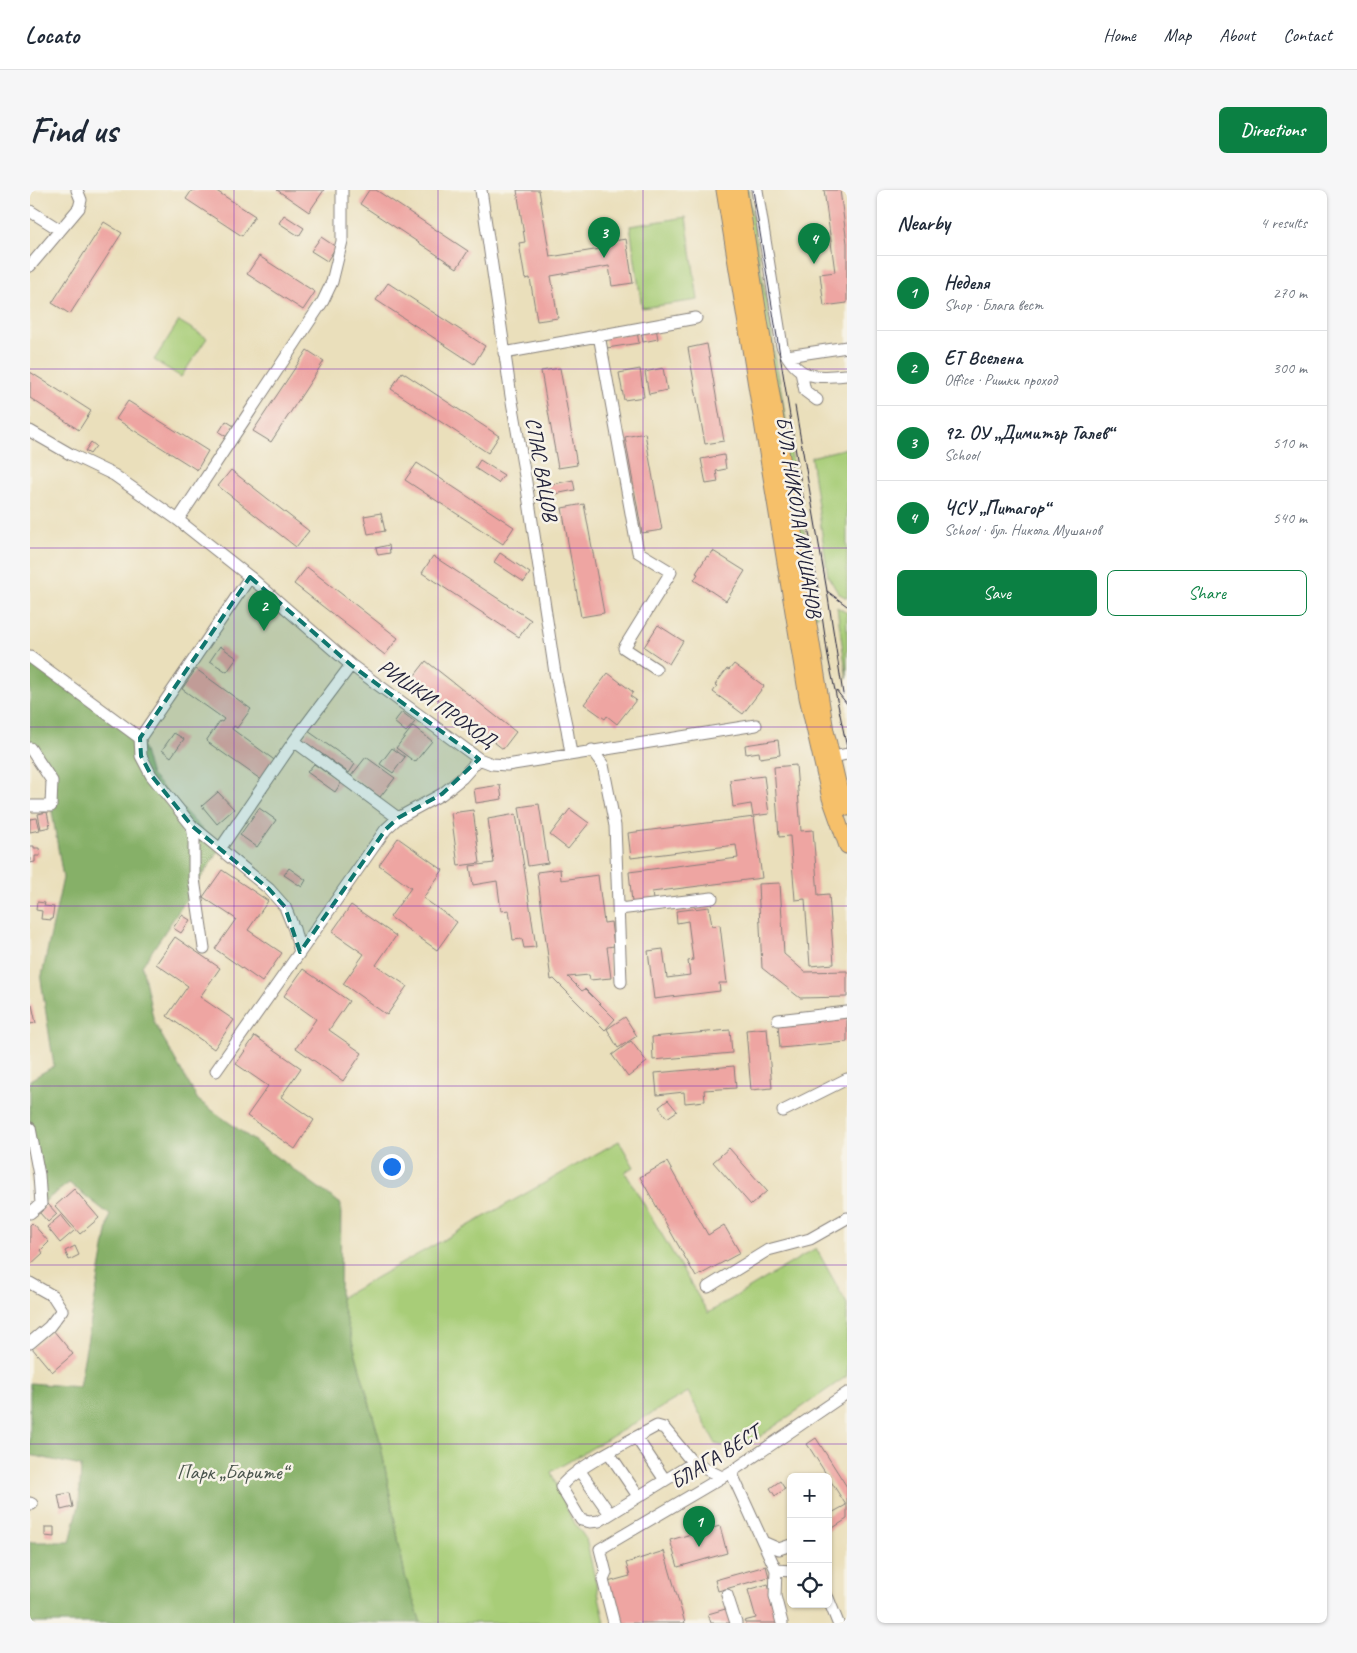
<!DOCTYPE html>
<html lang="en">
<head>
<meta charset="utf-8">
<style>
  body { margin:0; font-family:Caveat,sans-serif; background:#f6f6f7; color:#1f2937 }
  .controls { position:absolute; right:15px; bottom:15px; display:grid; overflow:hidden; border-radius:8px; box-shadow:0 1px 4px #0004 }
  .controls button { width:45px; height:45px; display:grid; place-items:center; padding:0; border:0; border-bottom:1px solid #e0e1e3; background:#fff; color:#1f2937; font:25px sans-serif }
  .you { position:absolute; left:361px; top:976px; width:18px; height:18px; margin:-12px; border:4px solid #fff; border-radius:50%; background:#1a73e8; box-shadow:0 0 0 8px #1a73e833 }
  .badge { display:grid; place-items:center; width:32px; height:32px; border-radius:50%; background:#0b8043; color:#fff; font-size:16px; font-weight:700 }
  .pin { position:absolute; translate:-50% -41px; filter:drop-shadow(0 1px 2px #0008) }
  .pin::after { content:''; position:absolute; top:26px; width:18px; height:15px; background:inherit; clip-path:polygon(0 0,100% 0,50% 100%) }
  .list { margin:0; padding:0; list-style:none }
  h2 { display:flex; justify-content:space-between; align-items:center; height:65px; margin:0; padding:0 20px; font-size:21px }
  h2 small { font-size:16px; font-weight:400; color:#747a83 }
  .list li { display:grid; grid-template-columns:32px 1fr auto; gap:15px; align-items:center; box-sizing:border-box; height:75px; padding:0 20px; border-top:1px solid #e0e1e3 }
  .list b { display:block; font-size:19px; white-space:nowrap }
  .list p { margin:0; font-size:16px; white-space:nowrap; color:#747a83 }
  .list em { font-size:16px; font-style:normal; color:#747a83 }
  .actions { display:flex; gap:10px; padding:15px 20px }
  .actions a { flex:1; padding:11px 0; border:1px solid #0b8043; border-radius:8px; text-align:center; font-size:18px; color:#0b8043 }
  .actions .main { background:#0b8043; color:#fff }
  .icon { flex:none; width:28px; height:28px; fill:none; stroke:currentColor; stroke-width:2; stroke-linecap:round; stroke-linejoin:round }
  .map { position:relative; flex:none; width:817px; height:1433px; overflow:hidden; border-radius:8px }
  header { display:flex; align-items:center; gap:30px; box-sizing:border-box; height:70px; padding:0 25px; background:#fff; border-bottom:1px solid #e0e1e3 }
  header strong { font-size:24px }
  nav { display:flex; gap:28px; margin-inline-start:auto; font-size:18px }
  .intro { display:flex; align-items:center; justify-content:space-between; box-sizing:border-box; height:120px; padding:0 30px }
  h1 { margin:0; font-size:35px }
  .button { padding:12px 22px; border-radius:8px; background:#0b8043; color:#fff; font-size:18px; font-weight:700 }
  main { display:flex; gap:30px; padding:0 30px }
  aside { flex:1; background:#fff; border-radius:8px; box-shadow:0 1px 4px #0004 }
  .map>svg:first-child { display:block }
  .green { fill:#a8cd78; stroke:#65785a }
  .forest { fill:#86b068; stroke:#546952 }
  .building { fill:#eea5a2 }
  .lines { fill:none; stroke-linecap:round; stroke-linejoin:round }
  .minor-casing { stroke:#86807b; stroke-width:13 }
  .major-casing { stroke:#86807b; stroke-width:17 }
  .minor { stroke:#fff; stroke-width:11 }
  .major { stroke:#f6c06b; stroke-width:15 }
  .tram { stroke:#22223b; stroke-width:1 }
  .marked { fill:#0f766e; fill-opacity:0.2; stroke:#0f766e; stroke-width:4; stroke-dasharray:10 6; stroke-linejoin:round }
  .grid { fill:none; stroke:#7b2cbf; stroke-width:1; stroke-opacity:0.55 }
  .labels { text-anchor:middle; stroke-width:5; stroke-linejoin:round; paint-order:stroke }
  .street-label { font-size:21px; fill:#22223b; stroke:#f7f3e8 }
  .park-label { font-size:21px; fill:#4a554d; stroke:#f7f3e8 }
</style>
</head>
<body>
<header>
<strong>Locato</strong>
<nav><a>Home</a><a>Map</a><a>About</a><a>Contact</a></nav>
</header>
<div class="intro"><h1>Find us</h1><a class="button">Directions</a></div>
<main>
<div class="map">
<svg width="817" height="1433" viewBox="0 0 817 1433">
  <rect width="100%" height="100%" fill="#f7f3e8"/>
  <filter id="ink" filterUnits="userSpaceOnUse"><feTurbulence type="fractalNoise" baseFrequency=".02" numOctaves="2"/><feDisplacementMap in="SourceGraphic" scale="10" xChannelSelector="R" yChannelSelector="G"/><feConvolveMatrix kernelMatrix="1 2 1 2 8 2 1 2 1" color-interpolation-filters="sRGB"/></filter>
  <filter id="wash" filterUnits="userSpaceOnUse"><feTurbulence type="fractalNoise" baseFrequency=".0096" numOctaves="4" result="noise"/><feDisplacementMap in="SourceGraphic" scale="20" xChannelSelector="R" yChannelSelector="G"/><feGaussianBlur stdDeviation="1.12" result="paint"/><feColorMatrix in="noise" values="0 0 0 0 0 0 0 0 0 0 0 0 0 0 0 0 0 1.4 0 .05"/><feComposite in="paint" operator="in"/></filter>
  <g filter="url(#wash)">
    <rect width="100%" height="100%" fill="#eadfbb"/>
    <path class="green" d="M711,0H718L788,426L782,427Z
      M656,27L668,110L612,118L600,36Z
      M149,131L177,148L151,187L124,170Z
      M817,258V408L808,403L798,386L781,267Z
      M807,417L817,423V489Z
      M589,951L604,977L595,982L678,1123L786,1058L817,1114V1186L709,1261L686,1254L658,1202L521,1282L541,1328L556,1349L575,1433H391L375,1386L350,1251L310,1108Z"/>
    <path class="forest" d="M0,467L110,548L121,585L190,659L112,776L124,832L168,910L311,1014L310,1108L350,1251L375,1386L391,1433H0V1352H40L49,1315L51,1276L0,1265V1193L49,1197L80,1025L39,993L11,1014L0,938V890L24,876L11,790L33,688L21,616L22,591L0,558Z"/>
    <g id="blocks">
      <path class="building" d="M162,0H185L225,26L212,46L156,9Z
        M247,0H294L279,22Z
        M339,0H346L438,61L427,78L330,14Z
        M487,0H509L520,67L577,58V52L596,49L603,93L582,96L579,76L521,86L528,128L507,131L500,88L495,89L489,53L495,52Z
        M794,0H810L817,53V113L794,116L790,84L805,82Z
        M254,25L274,38L269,46L249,33Z
        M74,32L92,43L40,124L22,113Z
        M291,47L306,57L297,71L281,61Z
        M229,66L285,102L273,120L217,84Z
        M358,93L455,156L444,174L346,110Z
        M626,138L628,149L613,152L611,141Z
        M607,142L609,153L577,158L575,147Z
        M677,154L694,251L675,254L658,158Z
        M277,160L294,171L241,252L223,241Z
        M530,178L547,275L528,278L511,181Z
        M633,178L637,200L619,204L615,182Z
        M610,179L614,207L594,210L589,183Z
        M0,182L61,221L49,240L0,208Z
        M372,182L469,246L458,263L361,199Z
        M98,211L178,261L167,280L86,229Z
        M196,231L204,236L197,247L189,242Z
        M615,243L632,340L612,343L595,247Z
        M61,252L66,256L60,264L55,261Z
        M694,265L696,279L686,281L688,292L676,294L671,269Z
        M450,270L474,285L468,293L445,278Z
        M387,273L484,337L473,354L375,290Z
        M201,280L279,341L266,357L188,296Z
        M543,290L545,300L520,305L518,295Z
        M554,314L574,423L551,427L532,318Z
        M351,323L355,341L338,344L334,326Z
        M359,355L360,363L348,365L346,358Z
        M683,361L715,381L696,411L664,390L668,384L666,383L677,366L679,367Z
        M470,363L500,383L494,392L464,372Z
        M403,366L501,430L489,447L392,383Z
        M277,377L368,448L355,465L264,394Z
        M628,435L653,451L639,474L614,457Z
        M190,456L207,468L197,482L180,471Z
        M396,471L486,542L473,559L382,489Z
        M704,474L734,496L713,524L683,502L687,496L685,495L697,479L699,480Z
        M166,479L221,519L207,538L204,536L202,539L247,572L233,591L176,551L190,531L192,532L194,529L152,499Z
        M578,483L603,502L600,506L606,510L587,534L577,526L575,529L554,514Z
        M372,522L385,532L376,542L364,532Z
        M383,536L402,551L385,572L366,558Z
        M278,541L325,574L319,583L272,550Z
        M144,543L154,549L141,567L132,560Z
        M748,550L750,565L730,568L729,562L716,564L715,555Z
        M362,558L375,567L363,583L350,574Z
        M336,567L365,588L350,607L321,586Z
        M284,574L311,593L305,602L277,582Z
        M766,575L771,641L783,640L788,705L799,704L804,774L780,776L775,709L765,710L760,646L749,647L744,577Z
        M734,586L739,624L723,626L721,614L703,617L700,590Z
        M470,595L472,609L446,613L444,599Z
        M188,602L204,619L187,634L172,616Z
        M509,614L518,673L498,676L489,617Z
        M229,618L246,630L227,657L210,645Z
        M540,619L559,633L538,659L520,645Z
        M443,620L450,673L428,676L421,623Z
        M17,622L20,637L11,639L8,624Z
        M486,624L506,757L494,758L492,749L483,750L479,720L471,721L467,691L443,695L440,676L464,673L458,629Z
        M724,627L732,688L622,702L623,710L602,712L599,682L708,668L706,655L601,668L598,643Z
        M7,628L10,640L0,642V629Z
        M368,648L413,680L393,708L427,732L407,760L360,727L381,698L349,675Z
        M0,656H4V658H9L10,666H5V672L0,673Z
        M259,678L276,690L272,697L254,685Z
        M530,679L531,690L568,685L574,733L581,732L584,756L577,757L581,788L560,790L559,785L538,787L552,801L555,799L585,829L575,840L524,789L521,790L507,682Z
        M192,680L238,711L218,740L252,763L232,792L185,759L206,729L173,707Z
        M750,693L754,764L775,782L817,781V807L770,808L732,778L728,694Z
        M7,712L15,713L14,716L24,717L22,730L11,729L12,721L6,720Z
        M321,715L366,746L346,775L377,796L357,825L313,794L334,764L302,742Z
        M679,717L682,736L690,735L697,793H689L690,801L624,809L618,761L633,759L637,788L660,785L658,771L663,770L658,731L647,733L646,721Z
        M152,725L160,730L151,743L143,738Z
        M145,747L190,778L170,807L204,830L184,859L137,826L158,796L126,774Z
        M273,779L319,811L299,840L332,863L313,891L266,858L286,829L254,806Z
        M0,815H2L6,833L0,834Z
        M595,827L607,846L588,858L577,839Z
        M817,828V852L750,858L748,834Z
        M737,838L742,898L721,900L716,840Z
        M700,840L702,863L623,870L622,847Z
        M225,846L271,878L251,907L284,930L265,959L217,926L238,896L206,874Z
        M601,851L617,872L598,887L582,865Z
        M704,876L706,898L674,900L675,911L655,913L654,902L627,905L625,883Z
        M638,910L647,921L637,928L629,917Z
        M699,958L737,1001L721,1015L683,972Z
        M637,972L678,1045L694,1035L710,1063L666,1087L610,987Z
        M44,999L69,1028L50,1044L25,1016Z
        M18,1014L27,1024L18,1032L9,1022Z
        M31,1025L44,1041L30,1053L17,1037Z
        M2,1033L19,1052L11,1060L13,1063L0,1075V1035Z
        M45,1056L49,1065L39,1070L35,1061Z
        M23,1140L43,1164L22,1182L2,1158Z
        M786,1248L817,1297V1329L798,1341V1325L816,1315L777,1254Z
        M750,1291L755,1299L745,1306L740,1298Z
        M40,1303L43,1317L31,1320L28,1305Z
        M690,1336L697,1363L648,1377L640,1350Z
        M15,1337H24V1347L15,1346Z
        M634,1361L655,1433H586L574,1393L600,1386L596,1373Z
        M736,1376L739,1387L688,1401L685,1390Z
        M738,1394L748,1433H715L714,1431L726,1428L718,1400Z
        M699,1418L703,1433H681L678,1424Z"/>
    </g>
  </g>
  <g filter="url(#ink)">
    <use href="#blocks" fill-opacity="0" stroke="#86807b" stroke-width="1"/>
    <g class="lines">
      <defs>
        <path id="minor" d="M451,0L481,206L496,292L525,483L537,539L541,564
          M727,0L752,156C767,190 785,188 817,185
          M0,21L30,40
          M0,76L49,18L51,10L47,0
          M569,145L608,362L641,382L594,458L626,479
          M474,163L666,128
          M757,166L817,157
          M771,182L775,201L787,210
          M0,241L40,264L84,285L148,330L220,387L321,475L449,569L462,574L477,575L726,535
          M148,330L293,111L302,92L312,51V0
          M0,467L110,548
          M264,551L368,628
          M0,558L22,591L21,616H0
          M562,560L573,575L585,636L591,792
          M794,569L817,564
          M162,636L164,650V689L174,758
          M190,659L264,551L321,475
          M589,719L682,708
          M270,762L356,639L368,628L412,604L432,588L449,569
          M748,830L817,822
          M186,881L270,762L264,739L255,717L239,699L162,636L121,585L111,566L110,548L220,387
          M753,921L817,889
          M0,938L9,985L11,1014L0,1023
          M0,1093L23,1106L32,1120L19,1137L0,1153
          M678,1097L738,1060L780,1049L817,1028
          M606,1247L635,1290
          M579,1263L608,1306
          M663,1273L569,1331L560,1332L551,1330L531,1297C540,1280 607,1247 627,1236L634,1238L663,1273L692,1287
          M549,1280L580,1324
          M701,1282L733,1352L749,1359L761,1355
          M0,1313L2,1314
          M733,1352L746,1380L745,1406L752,1433
          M746,1380L761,1381
          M697,1405L706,1433
          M798,1408L808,1433
          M584,1433L573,1390L576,1383L570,1359L701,1282L817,1203"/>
        <path id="major" d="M694,0L777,507L800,608L817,656
          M709,0L796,541L809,597L817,618"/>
      </defs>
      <use href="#minor" class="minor-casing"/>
      <use href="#major" class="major-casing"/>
      <use href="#minor" class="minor"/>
      <use href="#major" class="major"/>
      <path class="tram" d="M723,0L786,385L798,467L817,558
        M765,216L797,401L813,504
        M797,401L817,416
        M806,500L817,514"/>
    </g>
  </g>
  <path class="marked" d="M220,387L321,475L449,569L412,604L368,628L356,639L270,762L255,717L239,699L162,636L121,585L111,566L110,548Z"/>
  <path class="grid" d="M204,0V1433M408,0V1433M613,0V1433M0,179H817M0,358H817M0,537H817M0,716H817M0,896H817M0,1075H817M0,1254H817"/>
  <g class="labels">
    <g class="street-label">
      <text transform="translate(512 279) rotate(80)" y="7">СПАС ВАЦОВ</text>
      <text transform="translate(769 327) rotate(81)" y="7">БУЛ. НИКОЛА МУШАНОВ</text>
      <text transform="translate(407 513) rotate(35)" y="7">РИШКИ ПРОХОД</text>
      <text transform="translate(685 1267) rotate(-32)" y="7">БЛАГА ВЕСТ</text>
    </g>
    <g class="park-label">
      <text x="202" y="1289">Парк „Барите“</text>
    </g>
  </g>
</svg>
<div class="controls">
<button>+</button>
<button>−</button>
<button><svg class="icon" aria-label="locate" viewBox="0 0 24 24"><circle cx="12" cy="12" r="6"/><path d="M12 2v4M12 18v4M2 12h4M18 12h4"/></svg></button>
</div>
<div class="you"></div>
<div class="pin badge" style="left:669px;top:1357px">1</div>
<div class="pin badge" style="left:234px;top:441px">2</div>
<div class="pin badge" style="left:574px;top:68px">3</div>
<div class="pin badge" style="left:784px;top:74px">4</div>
</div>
<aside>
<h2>Nearby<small>4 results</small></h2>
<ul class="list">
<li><span class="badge">1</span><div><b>Неделя</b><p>Shop · Блага вест</p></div><em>270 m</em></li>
<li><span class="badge">2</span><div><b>ЕТ Вселена</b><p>Office · Ришки проход</p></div><em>300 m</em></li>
<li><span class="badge">3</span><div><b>92. ОУ „Димитър Талев“</b><p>School</p></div><em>510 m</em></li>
<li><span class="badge">4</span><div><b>ЧСУ „Питагор“</b><p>School · бул. Никола Мушанов</p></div><em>540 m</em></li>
</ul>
<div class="actions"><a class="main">Save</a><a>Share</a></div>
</aside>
</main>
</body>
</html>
